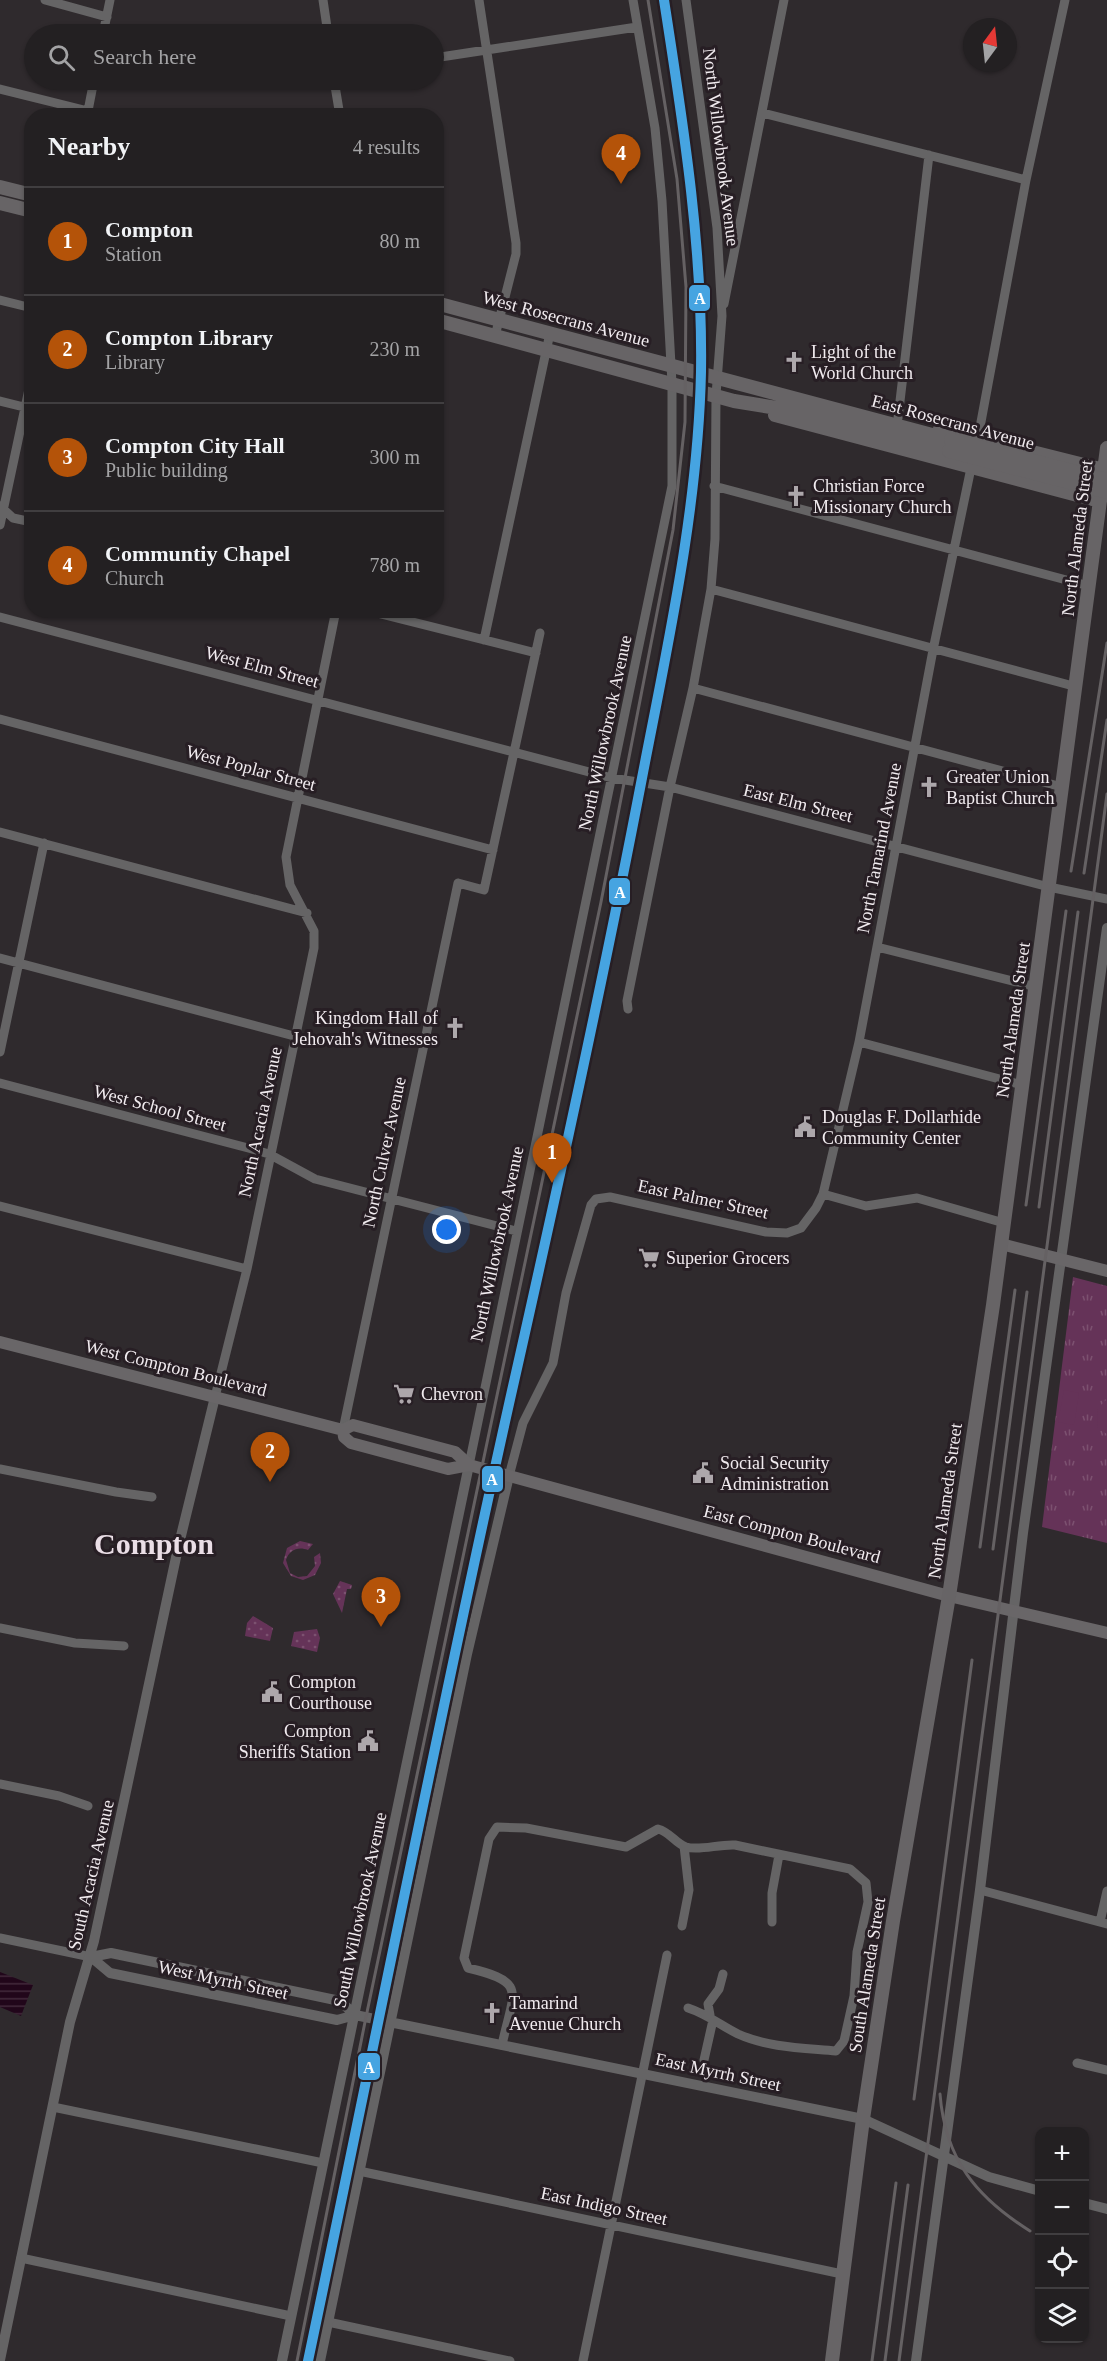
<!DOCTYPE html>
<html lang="en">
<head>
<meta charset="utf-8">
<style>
  body { margin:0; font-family:Georgia,serif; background:#2f2d2f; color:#f1f3f6 }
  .controls { position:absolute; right:18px; bottom:18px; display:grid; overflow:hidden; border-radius:12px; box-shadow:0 2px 4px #0004 }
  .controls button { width:54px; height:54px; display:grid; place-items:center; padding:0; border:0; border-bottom:2px solid #403e40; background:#232022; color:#f1f3f6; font:30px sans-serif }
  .compass { position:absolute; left:963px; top:18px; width:54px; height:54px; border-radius:50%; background:#232022; box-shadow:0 2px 4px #0004; rotate:15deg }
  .you { position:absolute; left:447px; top:1230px; width:21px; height:21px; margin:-15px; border:4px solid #fff; border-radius:50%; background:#1a73e8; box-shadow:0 0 0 9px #1a73e833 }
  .badge { display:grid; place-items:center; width:39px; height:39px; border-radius:50%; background:#b45309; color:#fff; font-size:20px; font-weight:700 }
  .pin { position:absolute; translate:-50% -50px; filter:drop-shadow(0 2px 3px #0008) }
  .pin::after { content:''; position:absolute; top:32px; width:21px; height:18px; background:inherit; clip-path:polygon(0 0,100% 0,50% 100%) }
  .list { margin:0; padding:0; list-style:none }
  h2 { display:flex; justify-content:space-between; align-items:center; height:78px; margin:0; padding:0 24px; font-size:26px }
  h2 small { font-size:20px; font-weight:400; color:#a3a3a5 }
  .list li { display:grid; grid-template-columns:39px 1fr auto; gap:18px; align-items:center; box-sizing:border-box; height:108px; padding:0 24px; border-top:2px solid #403e40 }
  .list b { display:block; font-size:22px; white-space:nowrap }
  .list p { margin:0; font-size:20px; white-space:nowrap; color:#a3a3a5 }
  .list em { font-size:20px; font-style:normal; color:#a3a3a5 }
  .icon { flex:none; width:33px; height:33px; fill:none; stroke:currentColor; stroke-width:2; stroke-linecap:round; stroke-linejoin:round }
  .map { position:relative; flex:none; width:1107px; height:2361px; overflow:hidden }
  .search { position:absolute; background:#232022; box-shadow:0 2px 4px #0004; left:24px; top:24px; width:420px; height:66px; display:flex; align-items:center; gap:15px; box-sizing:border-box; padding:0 21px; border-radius:33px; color:#a3a3a5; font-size:22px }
  .panel { position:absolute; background:#232022; box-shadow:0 2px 4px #0004; left:24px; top:108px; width:420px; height:510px; border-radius:24px }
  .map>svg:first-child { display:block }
  .grass { fill:url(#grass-dots) }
  .park { fill:url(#park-tufts) }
  .garden { fill:#653358 }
  .water { fill:url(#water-rules) }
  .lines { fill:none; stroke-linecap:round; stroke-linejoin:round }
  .minor { stroke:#656465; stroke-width:9 }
  .tertiary { stroke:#656465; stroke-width:10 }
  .secondary { stroke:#696668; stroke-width:12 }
  .primary { stroke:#676466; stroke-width:14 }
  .tram { stroke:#656163; stroke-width:1.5 }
  .rail { stroke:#656163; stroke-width:3 }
  .primary-bridge { stroke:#676466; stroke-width:14 }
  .rail-1-casing { stroke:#271e24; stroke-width:15 }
  .rail-1 { stroke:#46a4e1; stroke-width:10 }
  .labels { text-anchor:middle; stroke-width:6; stroke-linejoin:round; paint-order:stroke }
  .street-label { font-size:18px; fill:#f1ebef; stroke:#271e24 }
  .poi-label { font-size:18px; fill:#f1ebef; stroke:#271e24; text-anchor:start }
  .town-label { font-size:30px; font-weight:bold; fill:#eadee6; stroke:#271e24 }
  .line-badge { stroke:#271e24; stroke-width:2 }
  .badge-label { font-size:16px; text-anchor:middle; font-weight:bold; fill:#fff }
</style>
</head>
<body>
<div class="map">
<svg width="1107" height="2361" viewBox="0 0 1107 2361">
  <defs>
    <pattern id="grass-dots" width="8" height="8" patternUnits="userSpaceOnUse" patternTransform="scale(1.5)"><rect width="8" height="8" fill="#653358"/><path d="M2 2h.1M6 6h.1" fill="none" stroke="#7c5170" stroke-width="1.8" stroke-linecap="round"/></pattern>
    <pattern id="park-tufts" width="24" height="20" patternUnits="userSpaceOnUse" patternTransform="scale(1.5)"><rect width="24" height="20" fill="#653358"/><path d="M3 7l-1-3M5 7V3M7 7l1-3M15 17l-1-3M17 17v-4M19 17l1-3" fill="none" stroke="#7c5170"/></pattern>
    <pattern id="water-rules" width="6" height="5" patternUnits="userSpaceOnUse" patternTransform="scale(1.5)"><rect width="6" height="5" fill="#21061a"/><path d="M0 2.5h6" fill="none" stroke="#422a3c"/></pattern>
  </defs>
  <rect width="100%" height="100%" fill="#2f2a2d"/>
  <path class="grass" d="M300,1541L313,1544L308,1550C298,1546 289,1550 286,1560L290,1573L298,1577L307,1576L315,1566L314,1557L320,1553L321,1563L315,1575L303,1580L291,1576L283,1563L287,1548Z
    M340,1581L352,1585L351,1589H347L342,1613L333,1594Z
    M253,1616L273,1628L270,1641L245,1636L247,1623Z
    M317,1629L320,1638L317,1652L291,1646L294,1632Z"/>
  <path class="park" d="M1073,1277L1107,1286V1543L1042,1527Z"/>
  <path class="garden" d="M1064,1390L1079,1393L1074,1425L1058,1422Z
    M1107,1399V1434L1098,1428L1097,1409Z"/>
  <path class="water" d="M0,1972L33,1985L21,2016L0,2007Z"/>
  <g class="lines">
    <path class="minor" d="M45,0L107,17
      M323,0L328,34
      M479,0L516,243V254L495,336
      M103,34L110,0
      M434,58L637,27
      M334,80L340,116
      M0,89L88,111
      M763,113L1026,180
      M87,116L94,80
      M0,300L32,308
      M724,304L784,0
      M0,401L32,409
      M898,418L929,155
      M978,438L1026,180L1065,0
      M714,486L1089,586
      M0,506L13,518L32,522
      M0,525L32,375
      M711,589L1077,687
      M365,610L536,653
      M0,617L612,778L670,787L1049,887L1107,899
      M484,640L550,333
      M693,688L1062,787
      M0,719L493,850
      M0,832L307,913
      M877,947L1036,987
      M0,958L294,1036
      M628,1009L627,1001L670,787L693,688L711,589L715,539L716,395L722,316L717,228L686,0
      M859,1042L1022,1085
      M0,1052L44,843
      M0,1083L252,1149L269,1154L315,1179L516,1231
      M823,1194L866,1206L917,1198L1004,1223
      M0,1206L247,1269
      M215,1397L247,1269L314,948V931L290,885L286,857L336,610
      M343,1430L458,883L484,890L540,633
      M469,1465L672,486V383L662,201L655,128L633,0
      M0,1469L116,1492L152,1497
      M509,1476L523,1423L553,1363L566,1293L591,1205L596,1199L610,1197L766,1232L787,1233L801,1228L816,1208L823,1194L859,1042L933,650L971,468
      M0,1628L75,1643L124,1646
      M0,1784L59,1796L88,1806
      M980,1890L1107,1924
      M772,1922V1893L779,1855
      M1100,1922L1107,1891
      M682,1926L689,1890L684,1846
      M0,1938L91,1957
      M710,2015L708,2004L719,1989L723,1974
      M502,2045C513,1992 529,1982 468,1968L464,1958L489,1839L497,1827L526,1828L626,1847L658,1829C670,1832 675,1843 686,1847C699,1851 719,1844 735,1845L850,1869L866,1883L868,1902L857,1952L854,1996L844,2041L836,2051C804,2048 769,2048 738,2034C720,2025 707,2014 688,2008
      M704,2060L713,2020
      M1077,2063L1107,2070
      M53,2107L323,2163
      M359,2171L842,2274
      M21,2258L291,2316
      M328,2322L510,2361
      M583,2361L667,1955"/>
    <path class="tertiary" d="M91,1957L110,1973L337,2020L355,2015L863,2119L989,2177L1040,2191
      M91,1957L111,1953L340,2001L355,2015
      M1084,2203L1107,2209
      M0,2360L70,2022L94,1941L178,1548L215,1397
      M282,2361L469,1465
      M320,2361L467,1654L509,1476
      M916,2361L980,1890L1023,1533L1107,928"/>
    <path class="secondary" d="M1001,1244L1107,1271
      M0,1342L343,1430L353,1425L455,1452L469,1465
      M343,1430L344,1437L351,1443L448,1469L469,1465L949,1596L1107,1633"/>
    <path class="primary" d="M0,187L32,195
      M0,203L32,211
      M436,303L951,440
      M436,320L734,401L795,411L949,451
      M775,415L1100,501
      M940,429L1104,470
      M832,2361L863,2119L893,1921L949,1596L993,1305L1107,448"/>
    <path class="tram" d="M435,1753L443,1687"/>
    <path class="rail" d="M1071,871L1107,643
      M1084,873L1107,720
      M1026,1205L1066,911
      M1039,1207L1078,912
      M980,1547L1015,1290
      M993,1549L1027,1292
      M940,2094C945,2159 976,2197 1030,2231
      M914,2099L972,1660
      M297,2361L366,2017L601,902L673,530L685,422L686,287L677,179L648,0
      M872,2361L896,2183
      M885,2361L908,2185
      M899,2361L1107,794"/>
    <path class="primary-bridge" d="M951,440L1107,480
      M949,451L1107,492"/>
    <defs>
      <path id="rail-1" d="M308,2361C375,2042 438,1722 509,1404C556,1196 602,987 642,778C668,643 698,509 701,372C703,247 683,123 664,0"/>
    </defs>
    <use href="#rail-1" class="rail-1-casing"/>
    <use href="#rail-1" class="rail-1"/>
  </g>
  <defs>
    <symbol id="church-bare" viewBox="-9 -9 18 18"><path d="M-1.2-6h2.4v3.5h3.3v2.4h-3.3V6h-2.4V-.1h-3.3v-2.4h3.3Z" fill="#ada7ab" stroke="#271e24" stroke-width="2.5" paint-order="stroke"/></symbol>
    <symbol id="civic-bare" viewBox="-9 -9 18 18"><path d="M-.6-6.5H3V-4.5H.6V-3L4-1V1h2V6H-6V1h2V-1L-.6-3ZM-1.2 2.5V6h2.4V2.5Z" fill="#ada7ab" stroke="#271e24" stroke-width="2.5" paint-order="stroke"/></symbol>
    <symbol id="supermarket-bare" viewBox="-9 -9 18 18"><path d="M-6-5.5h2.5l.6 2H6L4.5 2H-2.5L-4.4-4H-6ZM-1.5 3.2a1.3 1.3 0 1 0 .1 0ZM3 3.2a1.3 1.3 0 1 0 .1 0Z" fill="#ada7ab" stroke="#271e24" stroke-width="2.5" paint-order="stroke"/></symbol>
  </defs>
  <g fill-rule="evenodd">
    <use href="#church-bare" x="779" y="347" width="30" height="30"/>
    <use href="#church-bare" x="781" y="481" width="30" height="30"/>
    <use href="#church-bare" x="914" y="772" width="30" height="30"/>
    <use href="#church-bare" x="440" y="1013" width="30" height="30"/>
    <use href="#civic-bare" x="790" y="1112" width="30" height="30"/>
    <use href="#supermarket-bare" x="634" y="1243" width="30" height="30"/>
    <use href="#supermarket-bare" x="389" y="1379" width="30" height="30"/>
    <use href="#civic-bare" x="688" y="1458" width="30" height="30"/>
    <use href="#civic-bare" x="257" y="1677" width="30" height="30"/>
    <use href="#civic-bare" x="353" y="1726" width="30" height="30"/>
    <use href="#church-bare" x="477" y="1998" width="30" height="30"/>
  </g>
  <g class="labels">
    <g class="street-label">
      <text transform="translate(721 147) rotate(83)" y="6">North Willowbrook Avenue</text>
      <text transform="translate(566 319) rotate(15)" y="6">West Rosecrans Avenue</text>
      <text transform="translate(953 422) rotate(15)" y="6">East Rosecrans Avenue</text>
      <text transform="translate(1077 538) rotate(-83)" y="6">North Alameda Street</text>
      <text transform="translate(262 667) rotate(15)" y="6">West Elm Street</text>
      <text transform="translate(605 733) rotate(-78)" y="6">North Willowbrook Avenue</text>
      <text transform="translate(251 768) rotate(15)" y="6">West Poplar Street</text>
      <text transform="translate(798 803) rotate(14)" y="6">East Elm Street</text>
      <text transform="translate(879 848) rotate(-79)" y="6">North Tamarind Avenue</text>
      <text transform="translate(1013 1020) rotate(-82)" y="6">North Alameda Street</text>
      <text transform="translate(160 1108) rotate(15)" y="6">West School Street</text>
      <text transform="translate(260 1122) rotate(-78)" y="6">North Acacia Avenue</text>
      <text transform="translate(384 1152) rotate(-78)" y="6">North Culver Avenue</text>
      <text transform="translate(703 1199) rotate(12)" y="6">East Palmer Street</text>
      <text transform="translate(497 1244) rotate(-78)" y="6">North Willowbrook Avenue</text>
      <text transform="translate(176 1368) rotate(14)" y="6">West Compton Boulevard</text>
      <text transform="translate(945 1501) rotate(-82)" y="6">North Alameda Street</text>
      <text transform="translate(792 1534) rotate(15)" y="6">East Compton Boulevard</text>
      <text transform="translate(91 1875) rotate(-77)" y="6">South Acacia Avenue</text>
      <text transform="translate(360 1910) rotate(-78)" y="6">South Willowbrook Avenue</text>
      <text transform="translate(867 1975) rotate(-81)" y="6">South Alameda Street</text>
      <text transform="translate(223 1980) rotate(12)" y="6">West Myrrh Street</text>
      <text transform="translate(718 2072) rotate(12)" y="6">East Myrrh Street</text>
      <text transform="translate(604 2206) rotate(12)" y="6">East Indigo Street</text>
    </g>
    <g class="poi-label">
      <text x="811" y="358">Light of the<tspan x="811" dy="21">World Church</tspan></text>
      <text x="813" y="492">Christian Force<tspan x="813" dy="21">Missionary Church</tspan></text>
      <text x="946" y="783">Greater Union<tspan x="946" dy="21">Baptist Church</tspan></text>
      <text x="438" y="1024" text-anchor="end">Kingdom Hall of<tspan x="438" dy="21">Jehovah's Witnesses</tspan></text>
      <text x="822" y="1123">Douglas F. Dollarhide<tspan x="822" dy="21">Community Center</tspan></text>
      <text x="666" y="1264">Superior Grocers</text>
      <text x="421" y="1400">Chevron</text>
      <text x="720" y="1469">Social Security<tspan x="720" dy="21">Administration</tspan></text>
      <text x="289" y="1688">Compton<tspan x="289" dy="21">Courthouse</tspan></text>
      <text x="351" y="1737" text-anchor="end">Compton<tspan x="351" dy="21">Sheriffs Station</tspan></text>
      <text x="509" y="2009">Tamarind<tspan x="509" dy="21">Avenue Church</tspan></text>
    </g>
    <g class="town-label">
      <text x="154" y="1554">Compton</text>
    </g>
  </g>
  <g class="line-badge">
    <rect x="688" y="284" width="23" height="28" rx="6" fill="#46a4e1"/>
    <rect x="608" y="877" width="23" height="29" rx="6" fill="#46a4e1"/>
    <rect x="481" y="1465" width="23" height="28" rx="6" fill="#46a4e1"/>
    <rect x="357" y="2052" width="24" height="29" rx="6" fill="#46a4e1"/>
  </g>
  <g class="badge-label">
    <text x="700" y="304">A</text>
    <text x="620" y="898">A</text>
    <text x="492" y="1485">A</text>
    <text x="369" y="2073">A</text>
  </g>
</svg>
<div class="controls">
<button>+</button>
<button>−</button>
<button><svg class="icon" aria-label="locate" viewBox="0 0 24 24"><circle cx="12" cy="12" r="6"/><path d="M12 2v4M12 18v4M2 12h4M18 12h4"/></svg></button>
<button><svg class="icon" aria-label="layers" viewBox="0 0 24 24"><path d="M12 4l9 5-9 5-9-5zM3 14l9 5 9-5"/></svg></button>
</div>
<svg class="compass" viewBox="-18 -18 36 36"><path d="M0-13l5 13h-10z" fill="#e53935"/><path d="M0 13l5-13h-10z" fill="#a3a3a5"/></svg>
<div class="you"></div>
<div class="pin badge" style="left:552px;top:1183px">1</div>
<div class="pin badge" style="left:270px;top:1482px">2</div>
<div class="pin badge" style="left:381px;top:1627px">3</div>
<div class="pin badge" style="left:621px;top:184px">4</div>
<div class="search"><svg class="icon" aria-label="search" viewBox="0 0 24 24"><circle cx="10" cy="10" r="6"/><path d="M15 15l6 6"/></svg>Search here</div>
<section class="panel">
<h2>Nearby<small>4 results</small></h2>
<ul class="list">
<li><span class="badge">1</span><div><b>Compton</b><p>Station</p></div><em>80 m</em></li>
<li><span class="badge">2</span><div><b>Compton Library</b><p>Library</p></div><em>230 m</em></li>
<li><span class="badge">3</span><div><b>Compton City Hall</b><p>Public building</p></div><em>300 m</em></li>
<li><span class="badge">4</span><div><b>Communtiy Chapel</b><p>Church</p></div><em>780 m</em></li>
</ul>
</section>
</div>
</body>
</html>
